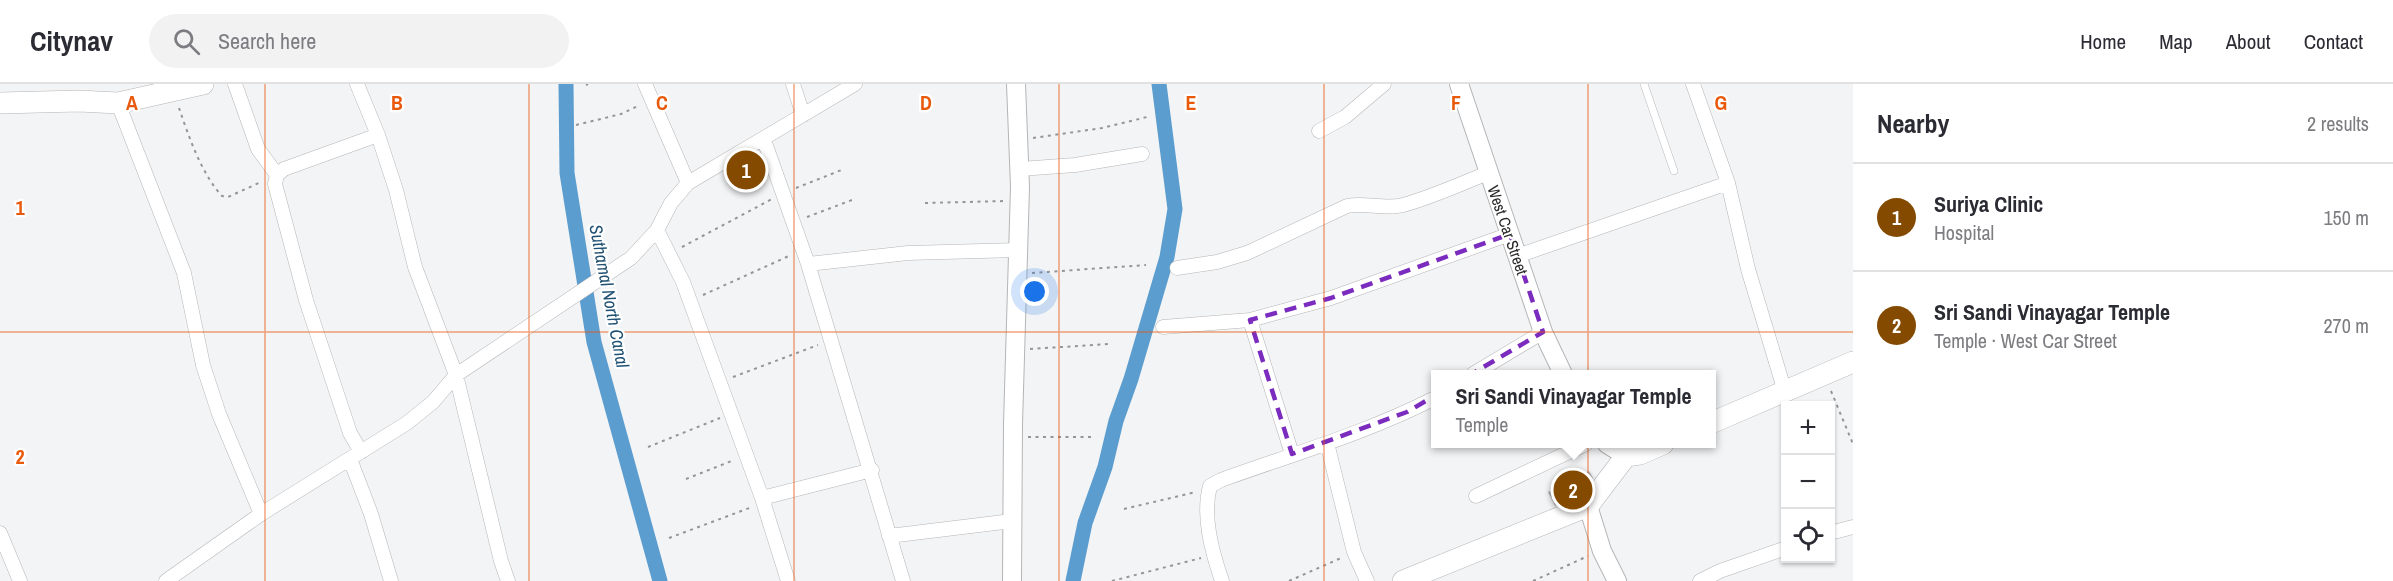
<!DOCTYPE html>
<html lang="en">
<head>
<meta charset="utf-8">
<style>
  body { margin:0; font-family:"Archivo Narrow",sans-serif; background:#f2f2f3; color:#2b2b33 }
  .controls { position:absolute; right:18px; bottom:18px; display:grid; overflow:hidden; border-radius:0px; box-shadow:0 2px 4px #0004 }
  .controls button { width:54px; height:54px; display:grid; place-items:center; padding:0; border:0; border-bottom:2px solid #e1e1e2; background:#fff; color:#2b2b33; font:30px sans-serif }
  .you { position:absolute; left:1035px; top:208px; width:21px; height:21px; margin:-15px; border:4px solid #fff; border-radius:50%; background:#1a73e8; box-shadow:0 0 0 9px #1a73e833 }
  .badge { display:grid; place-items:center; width:39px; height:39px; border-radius:50%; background:#844a00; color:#fff; font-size:20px; font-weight:700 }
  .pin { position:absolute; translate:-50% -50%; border:3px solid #fff; box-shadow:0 2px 6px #0006 }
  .popup { position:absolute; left:1431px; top:286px; width:285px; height:78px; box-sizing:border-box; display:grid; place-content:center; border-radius:0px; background:#fff; filter:drop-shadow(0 2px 4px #0005); font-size:20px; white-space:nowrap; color:#7c7c81 }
  .popup b { font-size:22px; color:#2b2b33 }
  .popup::after { content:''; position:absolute; left:50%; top:100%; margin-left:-12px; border:12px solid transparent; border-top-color:#fff }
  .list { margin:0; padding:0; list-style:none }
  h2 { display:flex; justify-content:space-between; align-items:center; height:78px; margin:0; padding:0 24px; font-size:26px }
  h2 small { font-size:20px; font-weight:400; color:#7c7c81 }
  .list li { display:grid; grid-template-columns:39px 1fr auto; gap:18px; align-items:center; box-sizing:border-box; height:108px; padding:0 24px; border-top:2px solid #e1e1e2 }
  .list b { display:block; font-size:22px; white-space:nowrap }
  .list p { margin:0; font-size:20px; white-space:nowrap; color:#7c7c81 }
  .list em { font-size:20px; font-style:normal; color:#7c7c81 }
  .icon { flex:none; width:33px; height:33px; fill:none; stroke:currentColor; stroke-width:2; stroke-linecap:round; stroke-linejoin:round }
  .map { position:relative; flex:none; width:1853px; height:497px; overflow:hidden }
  header { display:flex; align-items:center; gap:36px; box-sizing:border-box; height:84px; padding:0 30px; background:#fff; border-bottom:2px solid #e1e1e2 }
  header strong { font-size:28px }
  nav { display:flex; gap:33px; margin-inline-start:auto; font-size:21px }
  .search { width:420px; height:54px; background:#f2f2f3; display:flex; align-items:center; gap:15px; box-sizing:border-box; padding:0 21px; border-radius:33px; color:#7c7c81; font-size:22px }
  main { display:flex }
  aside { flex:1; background:#fff }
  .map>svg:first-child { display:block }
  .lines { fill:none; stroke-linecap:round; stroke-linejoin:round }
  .canal { stroke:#5c9dcf; stroke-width:15 }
  .building { fill:url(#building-cross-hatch) }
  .lane-casing { stroke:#b5b5b7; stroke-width:8 }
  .street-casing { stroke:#b5b5b7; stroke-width:15 }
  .secondary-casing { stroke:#b5b5b7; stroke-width:20 }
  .primary-casing { stroke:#b5b5b7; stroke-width:22 }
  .path { stroke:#959596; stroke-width:2; stroke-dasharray:3 4.5; stroke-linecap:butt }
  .lane { stroke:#fff; stroke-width:7 }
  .street { stroke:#fff; stroke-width:14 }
  .secondary { stroke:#fff; stroke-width:18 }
  .primary { stroke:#fff; stroke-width:21 }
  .marked { fill:none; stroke:#7b2cbf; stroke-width:4.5; stroke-dasharray:12 8; stroke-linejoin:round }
  .grid { fill:none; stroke:#e8590c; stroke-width:1.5; stroke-opacity:0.55 }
  .labels { text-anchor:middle; stroke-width:4.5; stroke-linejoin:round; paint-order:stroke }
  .street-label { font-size:16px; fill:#2a2a2a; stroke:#fff }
  .water-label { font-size:18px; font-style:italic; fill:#215274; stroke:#fff }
  .grid-label { font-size:20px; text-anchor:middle; font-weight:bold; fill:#e8590c; stroke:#fff; stroke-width:4.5; stroke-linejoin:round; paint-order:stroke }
</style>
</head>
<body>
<header>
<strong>Citynav</strong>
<div class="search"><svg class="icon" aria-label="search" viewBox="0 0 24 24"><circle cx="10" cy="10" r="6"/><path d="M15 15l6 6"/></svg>Search here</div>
<nav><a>Home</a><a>Map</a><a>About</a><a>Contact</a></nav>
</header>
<main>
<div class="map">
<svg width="1853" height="497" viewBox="0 0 1853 497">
  <defs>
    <pattern id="building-cross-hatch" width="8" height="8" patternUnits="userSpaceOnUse" patternTransform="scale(1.5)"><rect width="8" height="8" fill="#c6c6c8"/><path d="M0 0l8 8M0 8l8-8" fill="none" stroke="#aaaaac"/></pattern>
  </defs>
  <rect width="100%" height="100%" fill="#f3f4f5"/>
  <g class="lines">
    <path class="canal" d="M566,0L567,89L594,258L660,497
      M1073,497L1085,439L1105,383L1116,337L1131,295L1167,173L1175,125L1159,0"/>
  </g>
  <path class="building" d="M759,68L767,93L741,105L731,84Z
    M1589,387L1593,394L1580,411L1555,422L1548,408Z"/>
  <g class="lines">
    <defs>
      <path id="lane" d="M1644,0L1674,87"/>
      <path id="street" d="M235,0L258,65L277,91
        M357,0L378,51L396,106L415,183L456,291L501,477L508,497
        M645,0L688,99
        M793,0L803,31
        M1693,0L1728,99L1748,185L1785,308
        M118,19L184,189L203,281L219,330L261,430
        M1319,47L1345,33L1384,0
        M764,56L808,180L903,497
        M1020,85L1075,81L1142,70
        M657,146L683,198L762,414L788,497
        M1517,172L1728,99
        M808,180L908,169L1018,166
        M1177,184L1217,178L1247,169L1347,122C1366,118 1384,126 1403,121C1432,113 1460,100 1488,89
        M1250,236L1292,370
        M1163,243L1250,236L1331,214L1510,150
        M1473,290L1543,248
        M1327,359L1354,468L1367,497
        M361,368L350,349L306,216L275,100L277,91L284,85L378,51
        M350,375L371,430L391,497
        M1476,412L1586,360
        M762,414L872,386
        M0,449L20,497
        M1830,449L1853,443
        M889,452L1012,437
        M166,497L261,430L407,339L433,318L456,291L631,174L657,146L671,119L688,99L855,0
        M1222,497C1212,468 1202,432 1210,402L1221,396C1293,370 1366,349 1435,314
        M1700,497L1720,487L1786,464"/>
      <path id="secondary" d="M1459,0L1543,248L1563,290
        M1607,360L1626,372
        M1588,422L1602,467L1617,497
        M1012,497L1013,340L1020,103L1016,0"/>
      <path id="primary" d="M0,19L79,17L118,19L203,0
        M1711,339L1853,278
        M1403,497L1588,422L1626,372L1640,370L1663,360"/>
    </defs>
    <use href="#lane" class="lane-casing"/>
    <use href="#street" class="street-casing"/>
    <use href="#secondary" class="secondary-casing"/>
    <use href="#primary" class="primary-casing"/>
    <path class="path" d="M586,1L588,0
      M179,24C189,53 201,89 222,112L228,113L261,98
      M576,41L621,30L640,21
      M1033,54L1102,44L1147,33
      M796,104L844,85
      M925,119L1005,117
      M807,133L852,116
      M682,163L772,115
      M1032,189L1146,181
      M703,211L791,171
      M1030,265L1109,260
      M733,293L818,261
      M1831,307L1853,360
      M1028,353H1095
      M648,363L720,334
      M686,395L734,376
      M1124,425L1196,408
      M669,454L752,423
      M1112,497L1201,474
      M1289,497L1341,474
      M1533,497L1588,472"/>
    <use href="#lane" class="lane"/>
    <use href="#street" class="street"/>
    <use href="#secondary" class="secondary"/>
    <use href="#primary" class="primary"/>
  </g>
  <path class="marked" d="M1510,150L1543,248L1407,328L1292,370L1250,236L1331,214Z"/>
  <path class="grid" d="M265,0V497M529,0V497M794,0V497M1059,0V497M1324,0V497M1588,0V497M0,248H1853"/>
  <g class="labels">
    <g class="street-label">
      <text transform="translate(1508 146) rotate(71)" y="6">West Car Street</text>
    </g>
    <g class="water-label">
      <text transform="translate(609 212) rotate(79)" y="6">Suthamal North Canal</text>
    </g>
  </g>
  <g class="grid-label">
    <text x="132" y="26">A</text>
    <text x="397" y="26">B</text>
    <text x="662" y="26">C</text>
    <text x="926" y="26">D</text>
    <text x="1191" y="26">E</text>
    <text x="1456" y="26">F</text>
    <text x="1721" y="26">G</text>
    <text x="20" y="131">1</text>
    <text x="20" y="380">2</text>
  </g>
</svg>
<div class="controls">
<button>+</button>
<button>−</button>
<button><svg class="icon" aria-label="locate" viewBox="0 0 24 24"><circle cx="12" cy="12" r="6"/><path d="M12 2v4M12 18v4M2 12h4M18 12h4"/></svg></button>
</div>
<div class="you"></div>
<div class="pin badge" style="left:746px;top:86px">1</div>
<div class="pin badge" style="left:1573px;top:406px">2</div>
<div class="popup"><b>Sri Sandi Vinayagar Temple</b>Temple</div>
</div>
<aside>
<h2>Nearby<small>2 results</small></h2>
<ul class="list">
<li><span class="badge">1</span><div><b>Suriya Clinic</b><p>Hospital</p></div><em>150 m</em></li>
<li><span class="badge">2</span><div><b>Sri Sandi Vinayagar Temple</b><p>Temple · West Car Street</p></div><em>270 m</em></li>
</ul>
</aside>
</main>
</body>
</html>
